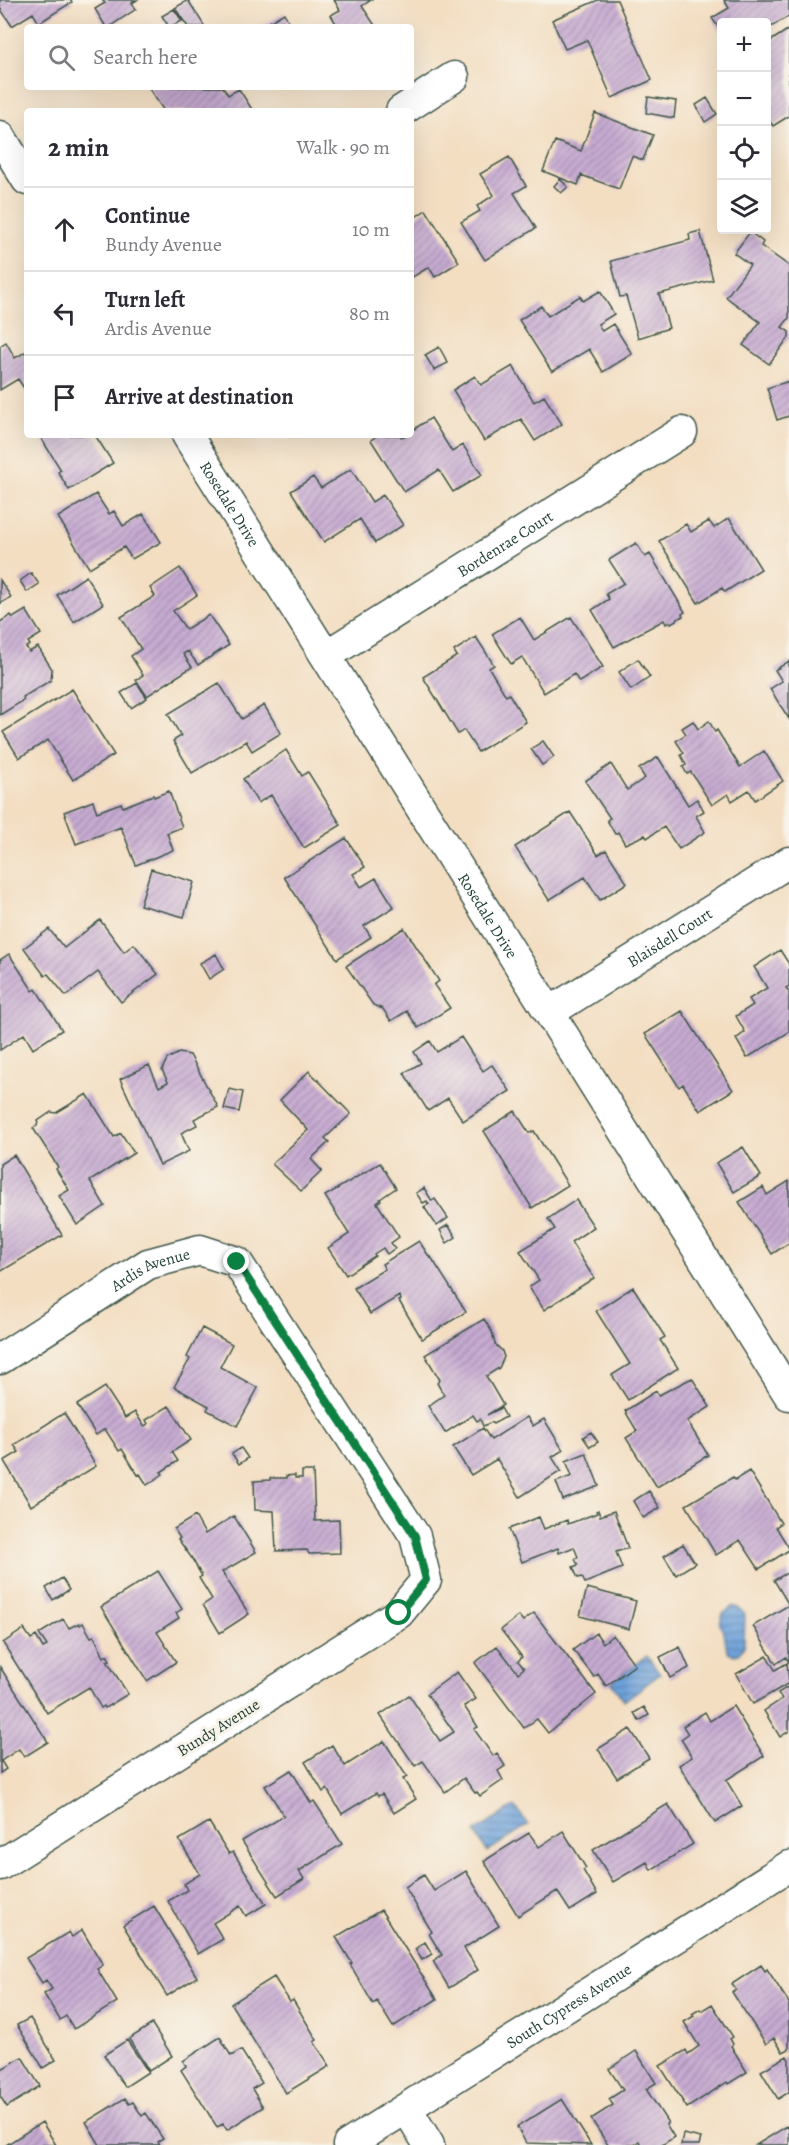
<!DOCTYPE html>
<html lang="en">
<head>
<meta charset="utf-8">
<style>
  body { margin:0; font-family:Alegreya,serif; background:#f7f7f7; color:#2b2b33 }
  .controls { position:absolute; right:18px; top:18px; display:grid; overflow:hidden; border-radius:6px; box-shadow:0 6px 24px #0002 }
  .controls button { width:54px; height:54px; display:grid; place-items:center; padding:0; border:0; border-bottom:2px solid #e1e1e2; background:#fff; color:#2b2b33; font:30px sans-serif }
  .stop { position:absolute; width:18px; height:18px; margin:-14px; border:4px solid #0b8043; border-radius:50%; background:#fff }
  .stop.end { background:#0b8043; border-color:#fff; box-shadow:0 2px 6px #0008 }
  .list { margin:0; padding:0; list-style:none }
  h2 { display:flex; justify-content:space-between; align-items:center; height:78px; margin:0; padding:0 24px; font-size:26px }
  h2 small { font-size:20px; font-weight:400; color:#7c7c81 }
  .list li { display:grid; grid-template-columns:39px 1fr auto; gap:18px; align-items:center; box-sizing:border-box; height:84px; padding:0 24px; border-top:2px solid #e1e1e2 }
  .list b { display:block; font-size:22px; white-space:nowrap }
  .list p { margin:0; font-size:20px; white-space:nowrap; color:#7c7c81 }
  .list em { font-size:20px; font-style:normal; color:#7c7c81 }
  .icon { flex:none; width:33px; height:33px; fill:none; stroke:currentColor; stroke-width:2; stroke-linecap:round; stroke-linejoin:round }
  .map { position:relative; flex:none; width:789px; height:2145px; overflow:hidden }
  .search { position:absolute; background:#fff; box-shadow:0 6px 24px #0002; left:24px; top:24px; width:390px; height:66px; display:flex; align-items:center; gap:15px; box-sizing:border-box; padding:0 21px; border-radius:6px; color:#7c7c81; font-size:22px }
  .panel { position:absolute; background:#fff; box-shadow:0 6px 24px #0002; left:24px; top:108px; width:390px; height:330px; border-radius:6px }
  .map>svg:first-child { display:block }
  .water { fill:url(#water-rules); stroke:#466e86; stroke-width:1.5 }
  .building { fill:url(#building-hatch) }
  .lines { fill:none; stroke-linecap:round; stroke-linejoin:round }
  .minor-casing { stroke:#3f5549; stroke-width:33 }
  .minor { stroke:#fff; stroke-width:30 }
  .route { stroke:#0b8043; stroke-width:8 }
  .labels { text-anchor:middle; stroke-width:6; stroke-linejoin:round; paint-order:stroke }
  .street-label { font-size:16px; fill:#1f3d34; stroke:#f7f3e8 }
</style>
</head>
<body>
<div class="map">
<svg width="789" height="2145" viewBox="0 0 789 2145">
  <defs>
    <pattern id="water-rules" width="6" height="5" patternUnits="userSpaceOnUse" patternTransform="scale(1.5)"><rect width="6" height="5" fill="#6da0d9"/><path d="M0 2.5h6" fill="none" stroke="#5984b1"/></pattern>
    <pattern id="building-hatch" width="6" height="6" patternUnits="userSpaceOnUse" patternTransform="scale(1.5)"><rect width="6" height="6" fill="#c7abd2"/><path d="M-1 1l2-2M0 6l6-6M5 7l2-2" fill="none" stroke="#a18cab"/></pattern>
  </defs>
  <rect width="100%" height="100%" fill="#f7f3e8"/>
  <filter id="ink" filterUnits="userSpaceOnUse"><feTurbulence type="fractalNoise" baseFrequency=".0167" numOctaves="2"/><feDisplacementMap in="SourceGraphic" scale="12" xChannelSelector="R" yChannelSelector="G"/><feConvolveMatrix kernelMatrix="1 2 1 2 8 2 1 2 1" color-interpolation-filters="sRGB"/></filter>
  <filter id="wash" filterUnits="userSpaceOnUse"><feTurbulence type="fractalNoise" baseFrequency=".008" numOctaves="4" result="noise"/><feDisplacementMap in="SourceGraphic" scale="24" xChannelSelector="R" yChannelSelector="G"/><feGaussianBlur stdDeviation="1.35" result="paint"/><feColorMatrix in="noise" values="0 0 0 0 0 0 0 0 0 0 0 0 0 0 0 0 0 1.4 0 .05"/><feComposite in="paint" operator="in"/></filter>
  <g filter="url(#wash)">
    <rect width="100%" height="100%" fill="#f3dec2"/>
    <path class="water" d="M733,1606L738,1608L745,1614L744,1646L739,1654L734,1655L727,1651L724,1633L720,1624L723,1614Z
      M647,1656L660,1674L624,1701L611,1683Z
      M515,1806L528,1825L487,1852L475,1832Z"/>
    <g id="blocks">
      <path class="building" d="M0,0H71L72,2L39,23L33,13L12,26L0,8Z
        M102,0H137L132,3L136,9L109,27H106L95,9L105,3Z
        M188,0L205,27H188L175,8Z
        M334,0H371L362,6L376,27H338L331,15L340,10Z
        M598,0H617L652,80L612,98L587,40L565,49L552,20Z
        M724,0H789V16L766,30V22H722V33L712,18L729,8Z
        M174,9L182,21L169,27L162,16Z
        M284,13L292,27H261Z
        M789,29V116L773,126L766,116V44Z
        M148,87H223L228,95L239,89L253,111H164Z
        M648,97L676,101L674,118L646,113Z
        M707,98L717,114L705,122L696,105Z
        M595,113L653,135L643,160L632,156L619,189L581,175L578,185L543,171L555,141L581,151Z
        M509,157L526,186L514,193L536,228L485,260L461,222L480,211L477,206L494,195L480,174Z
        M560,179L568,187L561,193L554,186Z
        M426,210L459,262L435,277L429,267L411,278V220Z
        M700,231L713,280L659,294L669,328L638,338L626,296L620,297L611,261L690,240L689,234Z
        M750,232L763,242L761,246L789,266V318L782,327L789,332V337L769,364L743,345L760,322L726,297L750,265L734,253Z
        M600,291L614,314L598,324L602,331L613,324L632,354L603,372L589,349L552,372L519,320L541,306L548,316L580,296L583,301Z
        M6,342L15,358L27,351L26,391L18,379L0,390V346Z
        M439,347L448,363L434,370L425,355Z
        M513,366L534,402L544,396L562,424L535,441L521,419L484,441L453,390L475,376L481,385Z
        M789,381V416L777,420L767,388Z
        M431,418L452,452L463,445L482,475L453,492L439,470L404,492L371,440L378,435H400L401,437L411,435V431Z
        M39,435H95L113,463L69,490L58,472L61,470Z
        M351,469L372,502L383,495L403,525L375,543L360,519L324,542L291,491L313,477L321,488Z
        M96,494L109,514L114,511L123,526L143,514L161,542L132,559L124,547L89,568L58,517Z
        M729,518L761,569L725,592L722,588L698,603L659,541L686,524L691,532L709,521L714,528Z
        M636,543L645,557L650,554L685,612L682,614L683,616L671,623L670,622L666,624L664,620L614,647L592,610L609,599L606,594L624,583L609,560Z
        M180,568L197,595L173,611L186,629L209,615L229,645L198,665L188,651L183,654L192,667L147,696L136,680L143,675L131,656L141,649L121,617L155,596L150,588Z
        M31,573L39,584L27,592L20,581Z
        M86,576L103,604L74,622L57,595Z
        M0,580L11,597L0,604Z
        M26,610L41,634L28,642L30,645L26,647L29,652L38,647L52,669L51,680L23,697L24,700L0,715V622L11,615L13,618Z
        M520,617L534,640L571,617L603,667L579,682L574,674L544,693L522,657L511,664L492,634Z
        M476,637L494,665L489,668L506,696L509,694L526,722L478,752L464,730L458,734L423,677L457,656L454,651Z
        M638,659L650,677L631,690L619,672Z
        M789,661V719L770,689L782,681L775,670Z
        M137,683L147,698L131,708L121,693Z
        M219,683L242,719L264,705L281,733L252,751L246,741L192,773L173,741L181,736L168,714Z
        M72,689L114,755L73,780L48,740L19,758L3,732Z
        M693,721L698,729L709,721L715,732L717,730L740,767L764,751L783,781L755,800L749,790L732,801L728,794L712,805L691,772L687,774L683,767L686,765L681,755L684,753L676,741L686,734L682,728Z
        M543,741L554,757L542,765L531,749Z
        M286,750L302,776L308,772L341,825L304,848L271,795L258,803L243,779Z
        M658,757L688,805L697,799L704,811L696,816L705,832L679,849L664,827L647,838L645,835L625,844L618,832L615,834L607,820L610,818L585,781L611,764L627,790L645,778L639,769Z
        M169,791L182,827L167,833L173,850L136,865L121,827L76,844L64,812L93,801L97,812L121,803L123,807L153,795L154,797Z
        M570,812L598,855L606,850L627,883L600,900L585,877L549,900L515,847Z
        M346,838L365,867L353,874L361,887L376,878L394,907L364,926L371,937L337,959L284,877Z
        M151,869L194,882L184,917L140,905Z
        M100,920L124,952L134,944L158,974L121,1002L98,972L66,996L48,974L45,976L24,948L49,929L64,948Z
        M404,928L439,981L434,985L450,1008L418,1028L407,1011L391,1021L383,1009L373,1005L346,966Z
        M780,950L789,964V986L786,988L789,992V1032L747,1058L736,1039L745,1032L736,1016L753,1005L749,999L767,988L754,967Z
        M9,954L33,991L36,989L62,1030L33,1049L24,1034L0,1050V960Z
        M216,954L224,969L209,979L200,963Z
        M682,1011L733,1090L700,1111L683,1084L679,1087L645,1034Z
        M461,1037L483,1071L492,1065L510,1091L463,1121L448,1098L428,1111L404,1073L421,1063L414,1052L430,1041L437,1052Z
        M179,1053L190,1055L218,1107L194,1119L197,1125L181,1133L189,1151L160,1165L120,1079L149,1065L159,1087L168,1082L162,1070L167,1059Z
        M309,1071L351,1114L325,1138L329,1142L311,1159L322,1171L301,1191L272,1164L308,1130L280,1100Z
        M229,1089L243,1092L239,1112L224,1109Z
        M87,1094L114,1137L121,1133L134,1153L90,1181L105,1206L77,1225L59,1196L69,1190L56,1169L58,1167L33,1128L37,1126L38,1121L51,1112L56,1113Z
        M515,1111L529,1133L534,1131L568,1185L532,1208L484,1131Z
        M743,1147L761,1176L734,1192L716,1163Z
        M14,1155L62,1235L0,1272V1164Z
        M380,1163L396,1188L380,1199L381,1200L377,1203L399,1237L391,1243L395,1248L387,1254L383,1248L374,1254L375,1256L346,1275L328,1248L349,1234L325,1196Z
        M789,1181V1243L772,1254L739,1202L763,1187L767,1195Z
        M424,1188L432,1201L435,1199L448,1218L437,1226L424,1207L429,1204L427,1201L423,1203L416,1193Z
        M576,1200L594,1227L571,1242L594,1278L544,1310L529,1287L539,1280L520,1251L555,1229L548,1219Z
        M448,1225L456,1237L447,1243L440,1230Z
        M419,1241L430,1258L431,1257L466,1312L422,1339L399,1301L401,1300L399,1296L370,1314L354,1288L385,1269L382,1264Z
        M633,1287L665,1337L660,1340L678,1368L628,1400L612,1375L630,1364L596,1311Z
        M484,1319L492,1332L495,1344L502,1351L504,1357L499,1368L486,1376L503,1405L487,1415L501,1408L506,1417L493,1424L492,1422L483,1426L480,1419L477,1421L473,1415L445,1433L428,1406L444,1395L437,1383L440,1380L425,1355Z
        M202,1328L232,1344L220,1367L258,1388L237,1426L207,1410L209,1406L174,1387L190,1359L187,1357Z
        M692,1378L710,1407L687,1421L708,1455L657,1487L626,1438L637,1431L625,1411L656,1391L659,1395Z
        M105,1387L125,1418L135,1412L144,1426L148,1424L146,1420L169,1406L191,1440L172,1452L178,1461L161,1472L163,1474L147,1485L140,1474L138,1475L122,1449L119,1451L105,1429L96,1435L77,1405Z
        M64,1413L96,1466L31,1506L4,1461L19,1452L14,1445Z
        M527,1417L533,1426L544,1419L563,1450L552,1457L561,1471L520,1497L497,1459L471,1475L453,1447L483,1428L491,1440Z
        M591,1432L598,1442L590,1447L583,1437Z
        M241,1448L248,1458L239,1464L232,1454Z
        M586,1453L599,1486L563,1500L556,1482L572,1476L566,1461Z
        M302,1471H313L315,1521L339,1520L340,1553L309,1554L307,1550L276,1551L274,1511L255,1510L254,1481L270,1480V1478H286V1476L295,1475V1478H302Z
        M749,1471L781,1523L776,1527L789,1548V1550L759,1569L740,1540L716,1555L686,1505L733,1477L735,1480Z
        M649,1491L660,1508L643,1518L633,1501Z
        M598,1510L600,1516L614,1511L628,1548L616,1552L622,1568L585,1583L582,1577L578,1578L573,1567L578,1565L575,1559L578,1557L574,1547L559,1553L558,1548L522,1562L509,1529L539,1517L544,1529L567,1520L568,1524L597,1513L596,1511Z
        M195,1516L205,1534L234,1516L256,1552L222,1572L249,1614L220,1633L203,1605L212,1599L199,1578L202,1576L191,1557L178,1539L180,1538L174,1529Z
        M683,1544L695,1563L676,1575L664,1556Z
        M158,1571L182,1609L176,1613L179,1618L157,1632L176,1662L147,1681L101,1607Z
        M789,1572V1663L786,1657L776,1664L753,1626L789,1605L774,1580Z
        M62,1578L69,1590L53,1600L46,1588Z
        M587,1588L636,1601L629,1629L580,1616Z
        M534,1613L596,1694L548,1733L537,1719L524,1728L475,1663L497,1646L518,1673L524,1668L518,1661L522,1657L501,1630L519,1616L523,1621Z
        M63,1619L69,1628L79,1623L80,1625L83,1623L91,1637L94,1636L104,1657L107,1655L110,1660L107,1661L128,1694L105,1708L104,1706L101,1708L89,1687L47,1713L3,1643L24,1629L31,1639L36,1636L43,1648L47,1646L39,1634Z
        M596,1633L603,1643L613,1635L635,1665L606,1686L598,1674L594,1677L573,1650Z
        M680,1647L689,1668L670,1678L660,1657Z
        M767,1656L775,1670L787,1663L789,1683L753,1704L736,1674Z
        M0,1667L48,1742L24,1757L19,1749L1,1761L6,1769L0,1773Z
        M457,1672L476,1699L464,1706L478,1727L474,1729L493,1756L497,1753L505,1766L498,1771L503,1780L480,1796L477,1792L475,1793L464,1778L445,1792L423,1761L415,1766L380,1715L409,1695L440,1741L454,1732L427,1694Z
        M789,1686V1731L780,1737L764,1711L782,1699L778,1693Z
        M733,1706L764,1756L726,1780L742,1806L715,1823L679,1765L692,1757L681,1739L688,1734L683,1726L705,1712L710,1721Z
        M644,1707L649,1715L639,1721L634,1713Z
        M630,1729L649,1758L617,1778L598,1749Z
        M384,1741L407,1777L403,1779L416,1799L394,1813L382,1794L378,1796L376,1793L342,1814L327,1789L323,1792L305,1762L332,1745L345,1766Z
        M291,1770L311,1803L314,1801L342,1844L299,1871L304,1879L277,1896L242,1841L284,1816L265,1786Z
        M668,1804L693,1844L651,1870L647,1862L613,1882L593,1850Z
        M209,1822L229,1854L233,1852L266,1904L246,1916L240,1906L213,1923L223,1939L198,1954L168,1901L187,1890L184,1884L200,1874L179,1840Z
        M563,1831L586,1868L583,1870L597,1894L570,1911L557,1891L518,1916L484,1861L529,1833L539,1847Z
        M466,1871L499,1926L464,1948L478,1970L449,1988L433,1961L442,1955L429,1934L432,1932L405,1887L424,1875L434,1891Z
        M154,1906L197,1977L167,1996L123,1925Z
        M381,1910L437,1999L393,2027L377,2001L373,2004L350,1964L352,1963L336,1937Z
        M82,1930L103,1965L97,1969L117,2002L74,2029L66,2016L60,2020L44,1994L52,1989L46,1980L42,1983L26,1958L69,1932L72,1937Z
        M425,1942L432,1954L422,1960L415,1949Z
        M761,1965L765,1971L767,1969L789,2003V2049L783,2052L774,2038L766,2044L732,1992L736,1990L732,1984Z
        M274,1977L290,2002L293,2000L317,2040L314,2042L330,2066L286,2093L231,2004Z
        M712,2004L733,2037L730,2039L733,2044L731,2046L747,2072L728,2084L727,2082L687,2108L660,2066L686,2050L688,2054L699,2046L684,2022L694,2016L692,2014L700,2009L701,2011Z
        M30,2018L56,2060L43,2068L17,2025Z
        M152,2024L172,2056L149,2071L129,2039Z
        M220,2037L231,2056L241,2050L262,2083L252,2089L263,2107L227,2130L223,2124L217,2127L181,2070L186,2066L183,2061Z
        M127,2040L148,2072L125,2087L104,2055Z
        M636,2051L656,2083L646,2089L668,2123L666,2124L674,2137L662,2145H641L639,2141L633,2145H608L591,2119L613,2105L609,2099L623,2090L609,2069Z
        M787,2056L789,2060V2092L778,2099L761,2071Z
        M22,2057L40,2086L7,2107L0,2096V2070Z
        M125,2098L129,2104L133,2102L142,2116L146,2113L163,2139L158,2142L160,2145H100L86,2122Z
        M562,2099L591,2145L526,2143L517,2127Z
        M42,2122L56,2145H6Z
        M787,2126L789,2129V2145H756Z
        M683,2134L701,2138L699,2145H681Z"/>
    </g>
  </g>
  <g filter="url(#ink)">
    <use href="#blocks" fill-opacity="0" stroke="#3f5549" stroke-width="1.5"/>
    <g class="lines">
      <defs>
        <g id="minor">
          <path d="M401,111L454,77"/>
          <path d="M0,136L27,180"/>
          <path id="s1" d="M187,435L789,1395"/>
          <path id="s2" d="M327,655L682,432"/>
          <path id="s3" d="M550,1012L789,862"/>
          <path id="s4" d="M0,1359L148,1264L200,1250L237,1262L415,1536L426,1580L399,1613L0,1865"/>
          <path d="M407,2109L429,2145"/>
          <path id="s5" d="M348,2145L789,1866"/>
        </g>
      </defs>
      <use href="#minor" class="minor-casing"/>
      <use href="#minor" class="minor"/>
    </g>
  </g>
  <g class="lines" filter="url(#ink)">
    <path class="route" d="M237,1262L415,1536L426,1580L399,1613"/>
  </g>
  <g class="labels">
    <g class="street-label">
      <text dy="6" stroke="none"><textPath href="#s1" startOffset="81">Rosedale Drive</textPath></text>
      <text dy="6" stroke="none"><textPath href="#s2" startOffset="210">Bordenrae Court</textPath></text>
      <text dy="6" stroke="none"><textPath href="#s1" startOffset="567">Rosedale Drive</textPath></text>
      <text dy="6" stroke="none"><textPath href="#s3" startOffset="141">Blaisdell Court</textPath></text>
      <text dy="6" stroke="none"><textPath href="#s4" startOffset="176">Ardis Avenue</textPath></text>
      <text transform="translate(218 1727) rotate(-32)" y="6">Bundy Avenue</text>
      <text dy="6" stroke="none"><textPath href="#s5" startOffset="261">South Cypress Avenue</textPath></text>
    </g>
  </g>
</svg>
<div class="controls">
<button>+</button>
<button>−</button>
<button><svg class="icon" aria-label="locate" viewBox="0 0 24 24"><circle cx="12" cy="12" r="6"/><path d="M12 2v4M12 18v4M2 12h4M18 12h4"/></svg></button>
<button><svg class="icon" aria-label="layers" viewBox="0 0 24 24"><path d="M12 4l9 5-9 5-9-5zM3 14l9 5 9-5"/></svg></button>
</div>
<div class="stop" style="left:399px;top:1613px"></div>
<div class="stop end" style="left:237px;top:1262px"></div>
<div class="search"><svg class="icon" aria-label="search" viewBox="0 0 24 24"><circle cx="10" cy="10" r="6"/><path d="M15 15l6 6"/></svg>Search here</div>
<section class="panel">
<h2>2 min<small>Walk · 90 m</small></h2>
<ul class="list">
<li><svg class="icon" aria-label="ahead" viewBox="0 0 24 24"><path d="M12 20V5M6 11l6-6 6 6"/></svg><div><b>Continue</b><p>Bundy Avenue</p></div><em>10 m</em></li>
<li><svg class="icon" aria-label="left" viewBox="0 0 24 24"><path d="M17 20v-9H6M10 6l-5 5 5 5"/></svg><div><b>Turn left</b><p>Ardis Avenue</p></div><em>80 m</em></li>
<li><svg class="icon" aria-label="arrive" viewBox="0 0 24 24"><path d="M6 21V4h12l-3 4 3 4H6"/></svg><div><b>Arrive at destination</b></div></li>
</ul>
</section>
</div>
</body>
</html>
